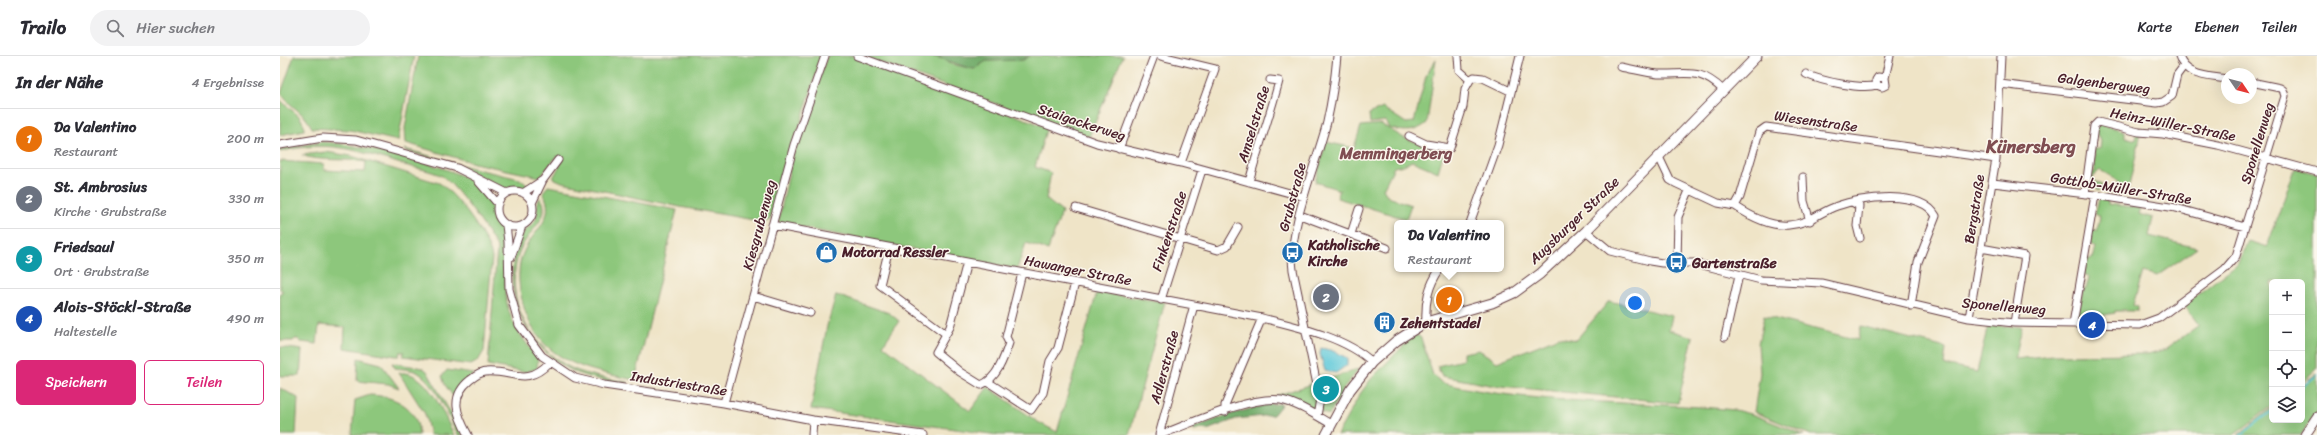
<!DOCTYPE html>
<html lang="de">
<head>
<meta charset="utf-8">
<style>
  body { margin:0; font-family:Sriracha,sans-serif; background:#f2f2f3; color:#2b2b33 }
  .controls { position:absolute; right:12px; bottom:12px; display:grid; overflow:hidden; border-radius:6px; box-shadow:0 4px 16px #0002 }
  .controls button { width:36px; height:36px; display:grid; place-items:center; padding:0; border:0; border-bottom:1px solid #e1e1e2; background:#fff; color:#2b2b33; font:20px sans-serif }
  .compass { position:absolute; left:1941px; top:12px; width:36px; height:36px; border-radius:50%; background:#fff; box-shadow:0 4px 16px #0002; rotate:125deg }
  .you { position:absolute; left:1355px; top:247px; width:14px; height:14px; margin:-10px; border:3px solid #fff; border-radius:50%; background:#1a73e8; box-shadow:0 0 0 6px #1a73e833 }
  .badge { display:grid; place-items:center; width:26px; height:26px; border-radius:50%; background:#db2777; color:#fff; font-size:13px; font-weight:700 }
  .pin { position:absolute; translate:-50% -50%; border:2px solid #fff; box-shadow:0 1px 4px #0006 }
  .popup { position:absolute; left:1114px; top:164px; width:110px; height:52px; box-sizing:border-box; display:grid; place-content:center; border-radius:6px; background:#fff; filter:drop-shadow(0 1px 3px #0005); font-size:13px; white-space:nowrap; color:#7c7c81 }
  .popup b { font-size:15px; color:#2b2b33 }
  .popup::after { content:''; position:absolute; left:50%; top:100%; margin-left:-8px; border:8px solid transparent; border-top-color:#fff }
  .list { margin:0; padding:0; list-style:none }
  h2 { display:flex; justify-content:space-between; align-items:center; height:52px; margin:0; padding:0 16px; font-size:17px }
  h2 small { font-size:13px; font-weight:400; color:#7c7c81 }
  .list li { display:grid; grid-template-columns:26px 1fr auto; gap:12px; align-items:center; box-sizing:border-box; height:60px; padding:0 16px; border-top:1px solid #e1e1e2 }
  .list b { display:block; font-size:15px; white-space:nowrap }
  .list p { margin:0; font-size:13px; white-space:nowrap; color:#7c7c81 }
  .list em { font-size:13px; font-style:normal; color:#7c7c81 }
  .actions { display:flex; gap:8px; padding:12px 16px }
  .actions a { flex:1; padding:9px 0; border:1px solid #db2777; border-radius:6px; text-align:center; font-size:14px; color:#db2777 }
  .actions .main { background:#db2777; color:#fff }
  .icon { flex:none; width:22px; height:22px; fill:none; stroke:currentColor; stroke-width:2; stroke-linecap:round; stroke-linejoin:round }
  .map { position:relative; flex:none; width:2037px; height:379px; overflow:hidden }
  header { display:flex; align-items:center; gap:24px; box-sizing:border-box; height:56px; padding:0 20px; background:#fff; border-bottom:1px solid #e1e1e2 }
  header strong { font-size:19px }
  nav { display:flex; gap:22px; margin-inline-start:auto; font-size:14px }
  .search { width:280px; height:36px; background:#f2f2f3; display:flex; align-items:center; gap:10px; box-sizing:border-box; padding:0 14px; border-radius:22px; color:#7c7c81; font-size:15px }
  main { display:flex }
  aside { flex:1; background:#fff }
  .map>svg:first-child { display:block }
  .green { fill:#8dc77b; stroke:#6c7353 }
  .forest { fill:#72ac6b; stroke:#5e664b }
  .water { fill:#5fc9da; stroke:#547482 }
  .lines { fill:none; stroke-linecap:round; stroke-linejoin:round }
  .stream { stroke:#5fc9da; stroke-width:2 }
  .minor-casing { stroke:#633d42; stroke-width:9 }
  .tertiary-casing { stroke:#633d42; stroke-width:11 }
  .minor { stroke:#fff; stroke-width:7 }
  .tertiary { stroke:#fff; stroke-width:9 }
  .labels { text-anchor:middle; stroke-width:3; stroke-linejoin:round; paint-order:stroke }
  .street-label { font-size:14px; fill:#4a1f2b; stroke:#fbf7ec }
  .poi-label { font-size:14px; font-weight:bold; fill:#4a1f2b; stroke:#fbf7ec; text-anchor:start }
  .quarter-label { font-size:16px; font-weight:bold; fill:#804e52; stroke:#fbf7ec }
  .district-label { font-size:18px; font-weight:bold; fill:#804e52; stroke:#fbf7ec }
</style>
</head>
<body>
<header>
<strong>Trailo</strong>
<div class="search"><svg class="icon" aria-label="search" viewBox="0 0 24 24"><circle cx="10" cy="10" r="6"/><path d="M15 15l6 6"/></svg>Hier suchen</div>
<nav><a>Karte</a><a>Ebenen</a><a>Teilen</a></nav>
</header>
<main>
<aside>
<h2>In der Nähe<small>4 Ergebnisse</small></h2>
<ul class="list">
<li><span class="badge" style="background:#e8710a">1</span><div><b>Da Valentino</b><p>Restaurant</p></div><em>200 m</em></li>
<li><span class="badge" style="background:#6b7280">2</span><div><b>St. Ambrosius</b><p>Kirche · Grubstraße</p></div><em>330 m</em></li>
<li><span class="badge" style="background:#0f9aa8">3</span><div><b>Friedsaul</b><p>Ort · Grubstraße</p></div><em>350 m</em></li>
<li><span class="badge" style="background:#1a4fb4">4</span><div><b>Alois-Stöckl-Straße</b><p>Haltestelle</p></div><em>490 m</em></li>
</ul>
<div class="actions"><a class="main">Speichern</a><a>Teilen</a></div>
</aside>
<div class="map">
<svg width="2037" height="379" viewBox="0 0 2037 379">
  <rect width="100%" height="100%" fill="#fbf7ec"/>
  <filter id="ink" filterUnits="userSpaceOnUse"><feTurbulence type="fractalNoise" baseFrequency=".025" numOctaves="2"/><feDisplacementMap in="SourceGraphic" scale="8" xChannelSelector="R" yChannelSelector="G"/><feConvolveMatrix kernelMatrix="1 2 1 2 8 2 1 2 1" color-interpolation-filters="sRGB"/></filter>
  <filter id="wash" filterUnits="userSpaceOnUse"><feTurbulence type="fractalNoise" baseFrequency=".012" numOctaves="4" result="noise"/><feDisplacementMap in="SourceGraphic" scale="16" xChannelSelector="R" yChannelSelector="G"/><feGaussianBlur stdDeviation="0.9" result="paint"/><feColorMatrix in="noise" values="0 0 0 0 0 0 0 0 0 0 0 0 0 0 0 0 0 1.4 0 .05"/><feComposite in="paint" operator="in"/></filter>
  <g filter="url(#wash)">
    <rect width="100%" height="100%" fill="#efe4c7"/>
    <path class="green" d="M14,0H134L118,85L70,74L32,72C24,55 10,52 1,37Z
      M138,0H542L490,164L485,166L400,151L282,126L273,122L282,105L277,100L260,121L194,107L126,87L125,72Z
      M547,0H573L767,71L755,111L771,117L766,143L782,156L768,194L746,187L737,213L498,167L513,99Z
      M582,0H652L663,3L675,9L694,13L706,5L743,4L750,0H843L809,81Z
      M1156,3L1147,67C1135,77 1123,76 1109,72L1105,65L1090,67L1089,58L1103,52L1126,67L1134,66L1146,20Z
      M0,44L20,61L25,71L24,74L0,79Z
      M1101,68L1124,82L1158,94L1163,99L1158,116L1132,105L1124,109L1114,111L1103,133L1108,141L1131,149L1126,163L1057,142L1060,134L1035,126L1046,86L1074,92L1081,70Z
      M1819,68L1845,75V81L1856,84L1857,78H1861L1848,134L1840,132L1838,139L1821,135L1824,130L1833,135L1839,125L1820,114L1813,121L1814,125L1822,129L1818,135L1810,123L1812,116H1815L1814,93H1820L1821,85L1815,72Z
      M42,86C77,88 175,109 201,131C217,145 209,150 215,163C217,168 222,171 224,176C227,188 225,202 225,215C224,259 233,269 258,303L257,313L244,316L208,309L217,192C211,178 174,127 162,120C150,114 134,112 121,108C75,94 48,83 0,96V93Z
      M125,93L192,112L240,123L247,129L246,132L225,133L178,109L126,95Z
      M46,96L71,100L159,127C175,136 210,184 212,202L204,295L198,305L191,309L123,300L124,296H120L119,300H116L64,292L65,271L39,269L37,288L21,286L18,283H15L13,285H0V237L3,235L0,233V105L44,108V114L85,116L86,106C69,102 36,106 22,99Z
      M2015,112L2037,118V312L2022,326V226H1992V350L1954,379H1531L1474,356L1480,317L1478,288L1484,260L1578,284L1581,270L1666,292L1664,309L1697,316L1708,269L1742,271L1735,303L1773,299L1868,298L1886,293L1919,269L1904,249L1957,208L1968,185L1987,191Z
      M268,130L397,154L355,324C302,313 256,304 242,244C238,229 237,209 244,195C254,173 277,163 263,136Z
      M260,142C264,145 265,153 263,159C256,174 242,184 238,200C224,245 251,292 291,312C309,320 329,323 347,326L348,328C328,325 307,323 289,313C242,288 217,227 242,178C245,173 252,170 255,165C259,157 255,149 260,142Z
      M1819,143H1828V148L1861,152L1859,158L1873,162L1869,180L1917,192L1877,220L1863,216L1853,249L1858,251V255H1835V257L1824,259V266L1799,264L1797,262L1803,233H1806L1809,221L1804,218L1807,203H1812L1815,191L1810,188L1812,174L1817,175L1820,161L1815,158Z
      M817,236L885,246L849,379H718L531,353L547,270L556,239L609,257L619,265L603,289L690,355L708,331L758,366L777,376Z
      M1329,245L1392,260L1389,274L1413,281L1398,347L1210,329L1162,320L1157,310L1183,304V297L1199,294L1217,306L1279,281L1296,284Z
      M1137,279L1141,282L1153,319L1162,327C1258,350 1358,344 1455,354L1474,359L1524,379H1057L1080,338L1091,323L1131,282Z
      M0,291L22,294L20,320H0Z
      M78,302L101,308L119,332L108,328L77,325Z
      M112,307L143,312L147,315L183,379H178C168,360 157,328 137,316C131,313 122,313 115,312Z
      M1079,313L1064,332L1049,359L995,340Z
      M167,314L194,318L180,329L173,340L165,329L162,320Z
      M119,317C147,313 164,359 174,379H150L145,358Z
      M2037,317V356L2021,379H1958L1992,352V364H2022V329Z
      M0,332L18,342L16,379H0Z
      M90,339C114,340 138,350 139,379H72L75,344Z"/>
    <path class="forest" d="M652,0H750L743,4L706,5L694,13C679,10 666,3 652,0Z
      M989,348H1002L993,359L956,363L927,374L922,373L914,375L913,372L948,359Z"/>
    <path class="water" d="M1041,292L1051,294L1067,302V309L1056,317L1045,315L1040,298Z"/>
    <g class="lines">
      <path class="stream" d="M2022,331L2037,319
        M1961,379L1992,355"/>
    </g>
  </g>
  <g filter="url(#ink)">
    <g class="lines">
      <defs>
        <path id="minor" d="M577,0L817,87L901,107L1024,141
          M881,0L935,13L901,107
          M1178,0L1179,14L1190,24
          M1899,0C1905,21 1929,20 1947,23
          M1341,11C1353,13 1366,17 1378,18C1408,19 1419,11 1443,34
          M1526,18C1541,25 1581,34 1597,29
          M1605,22L1598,21L1596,24L1597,29L1602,31L1606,29L1605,22L1610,0
          M1720,28L1877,47L1883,46L1892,40L1897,19L1903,11
          M1129,80L1146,88L1170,92L1183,51L1185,33L1190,24L1194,21L1203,22L1230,35
          M0,89L43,82L76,84L177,112L227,137
          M839,93L874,0
          M1379,101L1390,124L1395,127L1438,147L1455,150L1460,141L1479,76L1486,71L1716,103
          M1523,121L1524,145L1530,165
          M198,125L218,148
          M969,126C978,92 990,60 999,25L990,24
          M1713,127L1815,139L1896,152L1965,171
          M217 153a18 18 0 1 1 36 0a18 18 0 1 1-36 0Z
          M243,137L263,124
          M1805,138L1814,70L1818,66L1859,76L1883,78L1938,89L2037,116
          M1572,146L1579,150L1577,170L1580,182
          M252,147L263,124L278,104
          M1455,150C1470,160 1491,171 1509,169C1528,168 1540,156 1557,150C1582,141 1641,133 1656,160L1638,206L1631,250
          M796,152L938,194L947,190L958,171
          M1020,159L1107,192
          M1190,167L1218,89L1240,0
          M226,169L228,186L229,233L239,269L262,300L295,322L324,329L444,347L533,364L643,379
          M492,169L982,262C1018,271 1065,281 1092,306
          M1306,175L1330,195L1370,205L1382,207H1415L1481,224L1541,227L1689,262L1734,267L1860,269L1879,262L1945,213L1956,200L2005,40L2003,34L2000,32L1971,26
          M1071,178L1079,153
          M609,192L600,229L666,278
          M1701,192L1745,200L1734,267
          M231,201L242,170
          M687,206L670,271L656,296L680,316L701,329C717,323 724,302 729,287L726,281L742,217
          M1397,207L1398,161L1409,135
          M473,240L530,257
          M881,244L922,114
          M1689,262L1716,103L1721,0
          M1146,266C1145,246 1148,230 1160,213
          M1793,268L1815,139
          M1445,281L1459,219
          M708,326L751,354L763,337L770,305L778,292L795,227
          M444,347L514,89L545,0
          M945,356V349L982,262
          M1037,360L1040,343L1013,214C1007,175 1037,106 1047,66C1052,44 1055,22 1057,0
          M188,379C177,359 169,341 190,324C194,321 200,316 206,316C233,314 246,331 269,307
          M532,379L533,364
          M879,379L914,249
          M880,379C909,368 972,339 1001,344C1019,348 1035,359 1051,368"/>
        <path id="tertiary" d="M1046,379L1070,334L1092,306L1116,285L1146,266L1212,247L1234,237L1260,218L1306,175L1477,0
          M2025,379L2037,361"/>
      </defs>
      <use href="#minor" class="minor-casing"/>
      <use href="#tertiary" class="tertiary-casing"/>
      <use href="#minor" class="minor"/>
      <use href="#tertiary" class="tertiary"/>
    </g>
  </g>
  <defs>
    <symbol id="shop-disc" viewBox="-11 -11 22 22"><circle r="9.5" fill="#1f6fb2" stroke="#fbf7ec"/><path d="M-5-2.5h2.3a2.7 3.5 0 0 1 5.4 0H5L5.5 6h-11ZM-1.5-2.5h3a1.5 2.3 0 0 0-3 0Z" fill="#fff"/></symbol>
    <symbol id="bus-disc" viewBox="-11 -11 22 22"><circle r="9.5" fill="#1f6fb2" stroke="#fbf7ec"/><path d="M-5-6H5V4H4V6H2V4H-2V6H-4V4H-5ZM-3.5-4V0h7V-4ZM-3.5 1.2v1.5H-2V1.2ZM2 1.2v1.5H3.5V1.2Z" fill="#fff"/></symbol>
    <symbol id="building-disc" viewBox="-11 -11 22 22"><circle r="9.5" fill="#1f6fb2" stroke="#fbf7ec"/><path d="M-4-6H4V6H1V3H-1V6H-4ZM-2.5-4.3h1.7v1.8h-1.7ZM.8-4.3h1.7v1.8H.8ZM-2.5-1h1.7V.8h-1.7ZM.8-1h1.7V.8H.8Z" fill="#fff"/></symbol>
  </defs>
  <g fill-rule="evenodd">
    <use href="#shop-disc" x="534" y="184" width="25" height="25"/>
    <use href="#bus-disc" x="1000" y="184" width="25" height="25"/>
    <use href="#bus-disc" x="1384" y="194" width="25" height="25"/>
    <use href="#building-disc" x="1092" y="254" width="25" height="25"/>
  </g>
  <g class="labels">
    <g class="street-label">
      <text transform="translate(1824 27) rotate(7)" y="5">Galgenbergweg</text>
      <text transform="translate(1536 65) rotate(8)" y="5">Wiesenstraße</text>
      <text transform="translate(802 66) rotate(18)" y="5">Staigackerweg</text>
      <text transform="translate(973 68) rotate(-73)" y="5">Amselstraße</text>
      <text transform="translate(1893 68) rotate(11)" y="5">Heinz-Willer-Straße</text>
      <text transform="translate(1977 87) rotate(-73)" y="5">Sponellenweg</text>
      <text transform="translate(1841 132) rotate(9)" y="5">Gottlob-Müller-Straße</text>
      <text transform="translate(1012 141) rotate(-75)" y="5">Grubstraße</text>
      <text transform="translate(1694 153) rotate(-81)" y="5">Bergstraße</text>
      <text transform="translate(1294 164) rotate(-44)" y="5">Augsburger Straße</text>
      <text transform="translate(479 169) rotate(-75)" y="5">Kiesgrubenweg</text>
      <text transform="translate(889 175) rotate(-72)" y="5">Finkenstraße</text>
      <text transform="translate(798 214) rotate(11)" y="5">Hawanger Straße</text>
      <text transform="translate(1724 250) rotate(5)" y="5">Sponellenweg</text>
      <text transform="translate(884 311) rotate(-75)" y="5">Adlerstraße</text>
      <text transform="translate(399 327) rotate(9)" y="5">Industriestraße</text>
    </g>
    <g class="poi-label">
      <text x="1028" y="194">Katholische<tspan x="1028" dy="16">Kirche</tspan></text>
      <text x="562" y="201">Motorrad Ressler</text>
      <text x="1412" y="212">Gartenstraße</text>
      <text x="1120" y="272">Zehentstadel</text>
    </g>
    <g class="quarter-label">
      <text x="1116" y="103">Memmingerberg</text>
    </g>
    <g class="district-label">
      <text x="1751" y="97">Künersberg</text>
    </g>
  </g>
</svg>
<div class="controls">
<button>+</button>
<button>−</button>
<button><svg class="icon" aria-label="locate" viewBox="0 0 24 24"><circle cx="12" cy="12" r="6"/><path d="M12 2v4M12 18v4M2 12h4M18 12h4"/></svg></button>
<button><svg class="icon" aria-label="layers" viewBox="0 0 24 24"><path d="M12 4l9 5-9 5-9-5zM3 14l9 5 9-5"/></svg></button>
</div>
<svg class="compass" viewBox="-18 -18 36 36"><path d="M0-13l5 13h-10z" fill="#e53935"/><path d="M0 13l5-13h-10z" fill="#7c7c81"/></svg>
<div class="you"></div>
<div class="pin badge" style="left:1169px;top:244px;background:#e8710a">1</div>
<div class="popup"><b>Da Valentino</b>Restaurant</div>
<div class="pin badge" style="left:1046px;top:241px;background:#6b7280">2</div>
<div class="pin badge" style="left:1046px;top:333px;background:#0f9aa8">3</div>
<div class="pin badge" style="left:1812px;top:269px;background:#1a4fb4">4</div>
</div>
</main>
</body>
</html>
